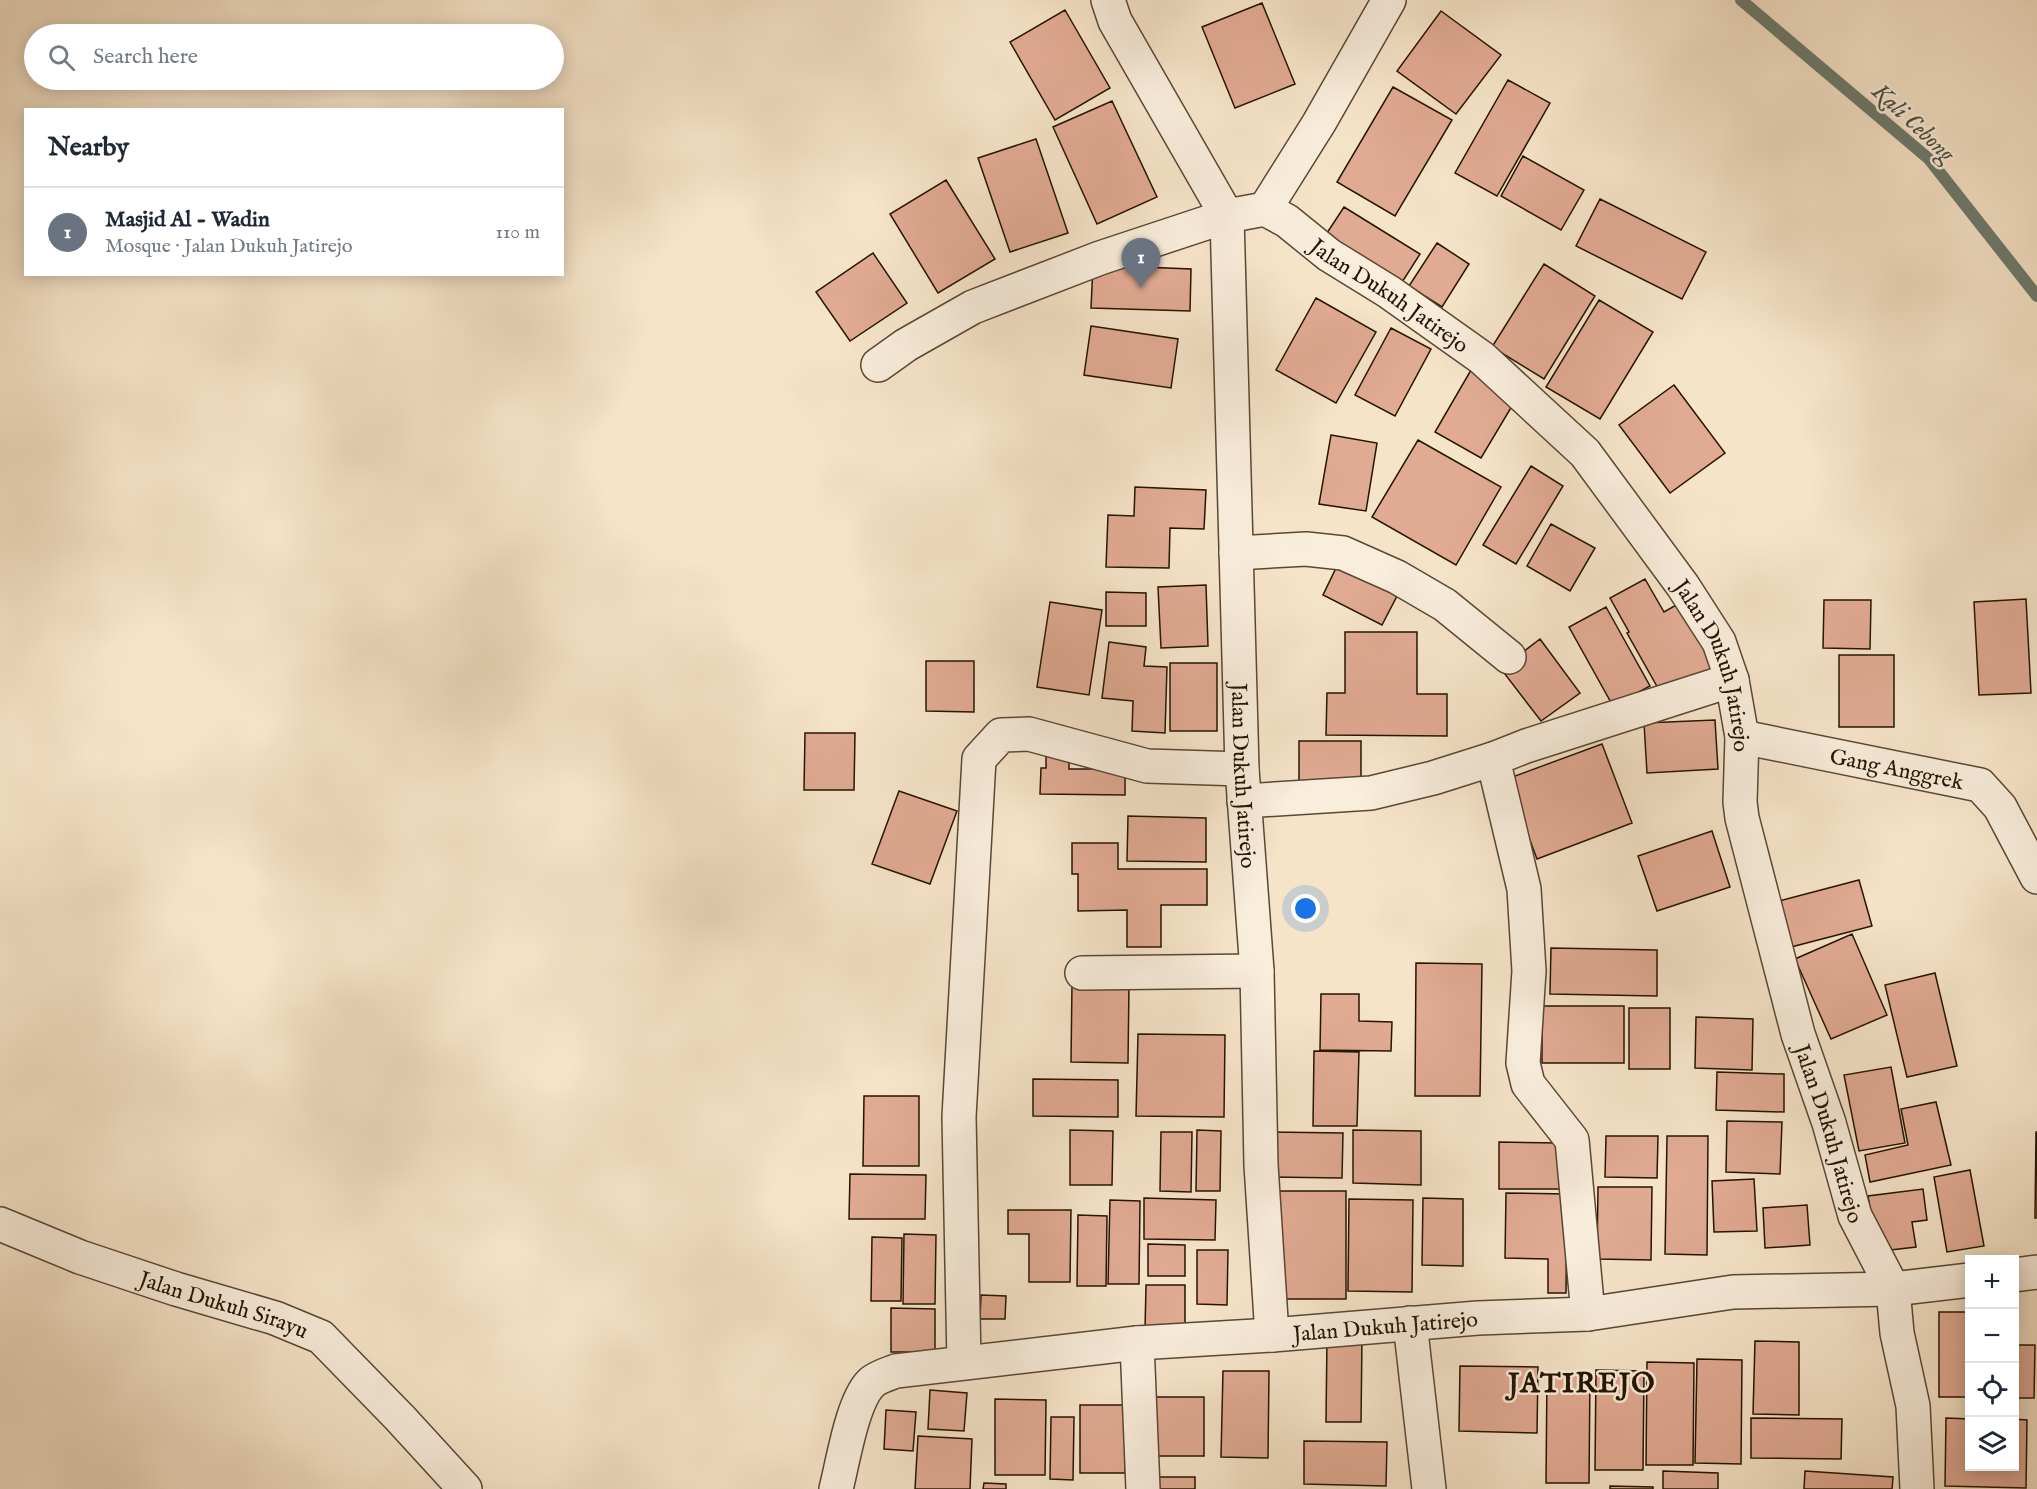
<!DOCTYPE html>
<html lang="en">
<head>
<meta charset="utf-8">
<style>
  body { margin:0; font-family:"IM FELL English",serif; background:#f6f6f7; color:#1f2937 }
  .controls { position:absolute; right:18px; bottom:18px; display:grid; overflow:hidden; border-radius:0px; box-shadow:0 3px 15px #0003 }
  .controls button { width:54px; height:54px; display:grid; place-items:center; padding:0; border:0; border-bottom:2px solid #e0e1e3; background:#fff; color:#1f2937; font:30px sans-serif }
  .you { position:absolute; left:1306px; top:909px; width:21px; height:21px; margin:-15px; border:4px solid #fff; border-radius:50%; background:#1a73e8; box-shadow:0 0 0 9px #1a73e833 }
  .badge { display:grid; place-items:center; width:39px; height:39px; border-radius:50%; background:#1a73e8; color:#fff; font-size:20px; font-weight:700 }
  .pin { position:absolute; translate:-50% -50px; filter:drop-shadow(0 2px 3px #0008) }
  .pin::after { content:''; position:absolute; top:32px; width:21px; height:18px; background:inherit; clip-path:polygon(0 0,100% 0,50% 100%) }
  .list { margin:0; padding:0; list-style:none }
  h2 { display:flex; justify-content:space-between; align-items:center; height:78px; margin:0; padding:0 24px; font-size:26px }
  h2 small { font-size:20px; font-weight:400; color:#747a83 }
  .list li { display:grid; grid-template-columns:39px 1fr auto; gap:18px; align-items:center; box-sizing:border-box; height:90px; padding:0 24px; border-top:2px solid #e0e1e3 }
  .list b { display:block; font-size:22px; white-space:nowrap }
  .list p { margin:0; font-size:20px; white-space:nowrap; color:#747a83 }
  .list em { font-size:20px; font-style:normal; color:#747a83 }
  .icon { flex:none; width:33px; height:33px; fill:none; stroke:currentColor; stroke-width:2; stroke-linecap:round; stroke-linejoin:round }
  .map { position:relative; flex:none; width:2037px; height:1489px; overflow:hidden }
  .search { position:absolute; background:#fff; box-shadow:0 3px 15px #0003; left:24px; top:24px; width:540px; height:66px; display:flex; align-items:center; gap:15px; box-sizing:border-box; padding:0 21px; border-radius:33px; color:#747a83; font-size:22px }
  .panel { position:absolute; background:#fff; box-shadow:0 3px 15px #0003; left:24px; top:108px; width:540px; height:168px; border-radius:0px }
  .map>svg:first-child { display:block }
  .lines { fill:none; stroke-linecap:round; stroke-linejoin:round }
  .stream { stroke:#6d7b6e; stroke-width:12 }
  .building { fill:#e1aa93; stroke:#241401; stroke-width:1.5 }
  .minor-casing { stroke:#584833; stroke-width:36 }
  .minor { stroke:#f9eddc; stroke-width:33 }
  .labels { text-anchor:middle; stroke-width:5; stroke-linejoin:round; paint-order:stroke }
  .street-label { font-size:22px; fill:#241401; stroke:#f9eddc }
  .water-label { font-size:24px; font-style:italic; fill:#4e5040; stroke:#f9eddc }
  .district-label { font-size:28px; font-weight:bold; letter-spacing:1.5px; fill:#241401; stroke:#f9eddc }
</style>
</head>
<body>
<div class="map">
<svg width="2037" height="1489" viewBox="0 0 2037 1489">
  <rect width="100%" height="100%" fill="#f6e4c9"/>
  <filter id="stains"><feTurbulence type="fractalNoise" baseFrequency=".00333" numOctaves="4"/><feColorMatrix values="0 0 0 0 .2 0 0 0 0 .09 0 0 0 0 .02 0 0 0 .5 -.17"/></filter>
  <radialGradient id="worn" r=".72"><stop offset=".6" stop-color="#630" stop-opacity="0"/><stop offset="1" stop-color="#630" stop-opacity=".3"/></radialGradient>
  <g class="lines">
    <path class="stream" d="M1741,0L1929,159L2037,296"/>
  </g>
  <path class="building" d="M1262,3L1295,84L1235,108L1202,27Z
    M1065,10L1110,88L1055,120L1010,42Z
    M1441,11L1501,55L1456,114L1397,71Z
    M1508,80L1550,103L1497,196L1455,173Z
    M1393,87L1452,120L1395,216L1337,182Z
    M1112,101L1157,197L1097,224L1053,127Z
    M1036,139L1068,233L1010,252L978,158Z
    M1523,156L1584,190L1561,230L1501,196Z
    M946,180L995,259L938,293L890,214Z
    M1600,199L1706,252L1682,299L1576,246Z
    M1344,207L1420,254L1399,287L1323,239Z
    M1437,243L1469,264L1442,307L1409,286Z
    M873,253L907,303L850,341L816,292Z
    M1544,264L1595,296L1544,379L1492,347Z
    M1093,265L1191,269L1190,311L1091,308Z
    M1316,298L1376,332L1336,403L1276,370Z
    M1599,300L1653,332L1600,419L1546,387Z
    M1091,326L1178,339L1171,388L1084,375Z
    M1391,328L1431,349L1395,416L1355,395Z
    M1471,370L1518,396L1481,458L1435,432Z
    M1674,385L1725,453L1670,493L1619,425Z
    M1331,435L1377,443L1366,511L1319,504Z
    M1418,440L1501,487L1456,565L1372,517Z
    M1531,466L1563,486L1516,564L1483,545Z
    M1135,487L1206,490L1204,529L1170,528L1169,568L1106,567L1108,515L1134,516Z
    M1551,524L1595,548L1570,591L1527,566Z
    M1337,566L1397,596L1382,625L1323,595Z
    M1645,579L1664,612L1685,600L1721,665L1663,697L1627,633L1629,632L1610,598Z
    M1206,585L1208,646L1161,648L1158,587Z
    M1106,592L1146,593V626H1106Z
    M2026,599L2031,693L1979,695L1974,602Z
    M1824,600H1871L1870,649L1823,648Z
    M1050,602L1102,610L1089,695L1037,687Z
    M1606,607L1650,686L1613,706L1569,627Z
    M1345,632H1417V694H1447V736L1326,735L1327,693H1345Z
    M1540,639L1580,693L1541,721L1501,669Z
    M1109,642L1146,647L1144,666L1167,667L1165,733L1132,731L1133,701L1102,698Z
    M1839,655H1894V727H1839Z
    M926,661H974V712L926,711Z
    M1170,663H1217V731H1170Z
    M1715,720L1718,769L1647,773L1644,723Z
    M805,733H855L854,790H804Z
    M1299,741H1361V792H1299Z
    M1602,744L1632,823L1537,859L1507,779Z
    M1046,747L1069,748V769H1125V795L1040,794L1041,768H1046Z
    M899,791L957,811L930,884L872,864Z
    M1128,816L1206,818V862L1127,861Z
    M1712,831L1730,887L1657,911L1638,856Z
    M1072,843H1118V869H1207V905H1161V947H1127V910L1078,911V874H1072Z
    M1859,880L1872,926L1791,947L1779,901Z
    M1852,934L1887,1015L1831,1039L1795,959Z
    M1551,948L1657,950V996L1550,994Z
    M1416,963L1482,964L1480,1096H1415Z
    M1935,973L1957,1066L1907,1077L1885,985Z
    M1072,984L1129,985L1128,1063L1071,1062Z
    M1321,994H1359V1021L1392,1022L1391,1051L1320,1050Z
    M1542,1006H1624V1063H1542Z
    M1629,1008H1670V1069H1629Z
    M1696,1017L1753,1019L1752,1070L1695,1068Z
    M1138,1034L1225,1035L1224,1117L1136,1116Z
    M1314,1051L1359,1052L1357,1126H1313Z
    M1891,1067L1905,1143L1859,1151L1844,1075Z
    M1717,1072L1784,1074V1112L1716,1110Z
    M1033,1079L1118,1080V1117L1033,1116Z
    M864,1096H919V1166H863Z
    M1936,1102L1951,1165L1870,1182L1865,1155L1908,1145L1901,1109Z
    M1727,1121L1782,1122L1780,1174L1726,1172Z
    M1070,1130L1113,1131L1112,1185H1070Z
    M1197,1130L1221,1131L1220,1191H1196Z
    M1353,1130L1421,1131V1185L1353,1183Z
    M1161,1132H1192L1191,1192L1160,1191Z
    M1267,1132L1343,1133L1342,1178L1267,1177Z
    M2036,1132H2037V1218H2035Z
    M1606,1136H1658L1657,1178L1605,1177Z
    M1667,1136H1708L1707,1255L1665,1254Z
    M1499,1142L1561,1143L1560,1189H1499Z
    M1970,1170L1984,1246L1947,1252L1934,1177Z
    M850,1174L926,1175L925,1219H849Z
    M1754,1179L1757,1231L1714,1232L1712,1181Z
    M1598,1187H1652L1651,1260L1597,1259Z
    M1923,1189L1927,1220L1912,1222L1916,1247L1882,1251L1874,1231L1868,1196Z
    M1271,1191H1346V1299H1271Z
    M1506,1193L1567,1194L1566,1293H1548V1259L1505,1258Z
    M1144,1198L1216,1200L1215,1240L1144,1239Z
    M1423,1198L1463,1199V1266L1422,1265Z
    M1349,1199L1413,1200L1412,1292L1348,1291Z
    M1110,1200L1140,1201L1139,1284H1108Z
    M1807,1205L1810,1245L1765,1248L1763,1208Z
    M1008,1210H1071L1070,1282H1029V1234H1008Z
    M1078,1215L1107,1216L1106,1286H1077Z
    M904,1234L936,1235L935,1304H903Z
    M872,1237L902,1238L901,1301H871Z
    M1148,1244L1185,1245V1276H1148Z
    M1197,1250H1228L1227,1305L1197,1304Z
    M1146,1285H1185V1330H1145Z
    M981,1295L1006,1296L1005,1319H980Z
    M891,1308L935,1309V1352H891Z
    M1939,1312H1970V1397H1939Z
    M1327,1338L1362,1339L1361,1422H1326Z
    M1755,1341L1799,1342V1415L1753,1414Z
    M2014,1345H2035L2034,1398H2014Z
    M1697,1359L1742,1360L1741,1464L1695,1463Z
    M1647,1362L1694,1363L1693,1465H1646Z
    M1460,1366L1538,1367L1537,1433L1459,1431Z
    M1596,1370L1644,1371L1643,1470H1595Z
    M1223,1371H1269L1268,1458L1221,1457Z
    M1547,1372L1590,1373L1589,1483H1546Z
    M930,1390L967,1393L964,1431L928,1429Z
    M1156,1397H1204V1456H1155Z
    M995,1399L1046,1400L1045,1475H995Z
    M1080,1405H1127L1125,1473H1080Z
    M886,1410L916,1412L913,1451L884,1449Z
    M1051,1417H1074L1073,1480L1050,1479Z
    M1751,1418L1842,1419L1841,1459L1751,1458Z
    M1946,1418L1970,1419V1466H2014V1419L2027,1420L2026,1488L1945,1486Z
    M918,1436L972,1439L970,1489H915Z
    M1304,1441L1387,1442L1386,1486L1304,1484Z
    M1663,1471L1718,1473V1489H1663Z
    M1805,1471L1893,1477L1892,1489H1804Z
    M1153,1477H1195V1489H1153Z
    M984,1483L1006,1484V1489H983Z
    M1610,1486L1653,1487V1489H1610Z"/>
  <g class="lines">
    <defs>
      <g id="minor">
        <path id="s1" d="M1108,0L1115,21L1227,216L1242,769L1257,971L1261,1165L1272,1335"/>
        <path id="s2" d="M1265,209L1287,221L1329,255L1389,292L1482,358L1585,453L1683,586L1719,642L1732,680L1742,737L1740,802L1742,818L1798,1034L1829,1123L1855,1216L1893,1289L1897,1333L1913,1406L1917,1489"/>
        <path d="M878,365L906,345L973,307L1100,258L1227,216L1265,209L1319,123L1389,0"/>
        <path d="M1236,553L1306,549L1343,553L1397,577L1445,605L1509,657"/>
        <path id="s3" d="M1742,737L1980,785L2000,807L2037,877"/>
        <path d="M1244,801L1371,793L1433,778L1493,759"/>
        <path d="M1082,973L1257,971"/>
        <path id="s4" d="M0,1224L80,1257L176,1289L275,1318L321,1337L400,1418L465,1489"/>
        <path d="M2014,1275L2037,1272"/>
        <path d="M1588,1314L1572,1140L1528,1084L1523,1063L1529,971L1524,889L1493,759L1526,746L1732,680"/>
        <path d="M1410,1323L1429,1489"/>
        <path d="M1137,1343L1143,1489"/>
        <path d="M964,1362L959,1117L979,759L1001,735L1029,734L1147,766L1242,769"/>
        <path id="s5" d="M836,1489C843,1462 852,1402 871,1383C877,1377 888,1374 896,1371L1137,1343L1272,1335L1478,1318L1588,1314L1733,1292L1893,1289L1970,1280"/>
      </g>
    </defs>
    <use href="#minor" class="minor-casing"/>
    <use href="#minor" class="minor"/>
  </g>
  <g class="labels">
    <g class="street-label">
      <text dy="8" stroke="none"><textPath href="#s2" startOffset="152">Jalan Dukuh Jatirejo</textPath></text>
      <text dy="8" stroke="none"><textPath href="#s2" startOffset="656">Jalan Dukuh Jatirejo</textPath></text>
      <text dy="8" stroke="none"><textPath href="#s3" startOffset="158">Gang Anggrek</textPath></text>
      <text dy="8" stroke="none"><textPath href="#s1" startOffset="807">Jalan Dukuh Jatirejo</textPath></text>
      <text dy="8" stroke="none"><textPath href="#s2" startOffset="1142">Jalan Dukuh Jatirejo</textPath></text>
      <text dy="8" stroke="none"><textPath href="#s4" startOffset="238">Jalan Dukuh Sirayu</textPath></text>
      <text dy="8" stroke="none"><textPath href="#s5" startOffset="632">Jalan Dukuh Jatirejo</textPath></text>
    </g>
    <g class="water-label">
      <text transform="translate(1914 122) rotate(43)" y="8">Kali Cebong</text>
    </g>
    <g class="district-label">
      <text x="1582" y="1392">JATIREJO</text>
    </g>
  </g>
  <rect width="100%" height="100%" filter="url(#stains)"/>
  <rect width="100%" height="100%" fill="url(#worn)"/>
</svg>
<div class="controls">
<button>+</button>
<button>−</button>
<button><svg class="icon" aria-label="locate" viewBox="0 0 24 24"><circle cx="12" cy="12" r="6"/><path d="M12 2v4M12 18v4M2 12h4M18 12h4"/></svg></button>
<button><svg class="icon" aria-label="layers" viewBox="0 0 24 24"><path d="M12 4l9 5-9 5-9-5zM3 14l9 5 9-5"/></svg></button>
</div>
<div class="you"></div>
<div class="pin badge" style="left:1141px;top:288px;background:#6b7280">1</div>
<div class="search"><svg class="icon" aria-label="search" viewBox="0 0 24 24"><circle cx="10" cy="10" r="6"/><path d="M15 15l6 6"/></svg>Search here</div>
<section class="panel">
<h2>Nearby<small></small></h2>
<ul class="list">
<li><span class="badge" style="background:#6b7280">1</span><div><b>Masjid Al - Wadin</b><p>Mosque · Jalan Dukuh Jatirejo</p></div><em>110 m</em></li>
</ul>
</section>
</div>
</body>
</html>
